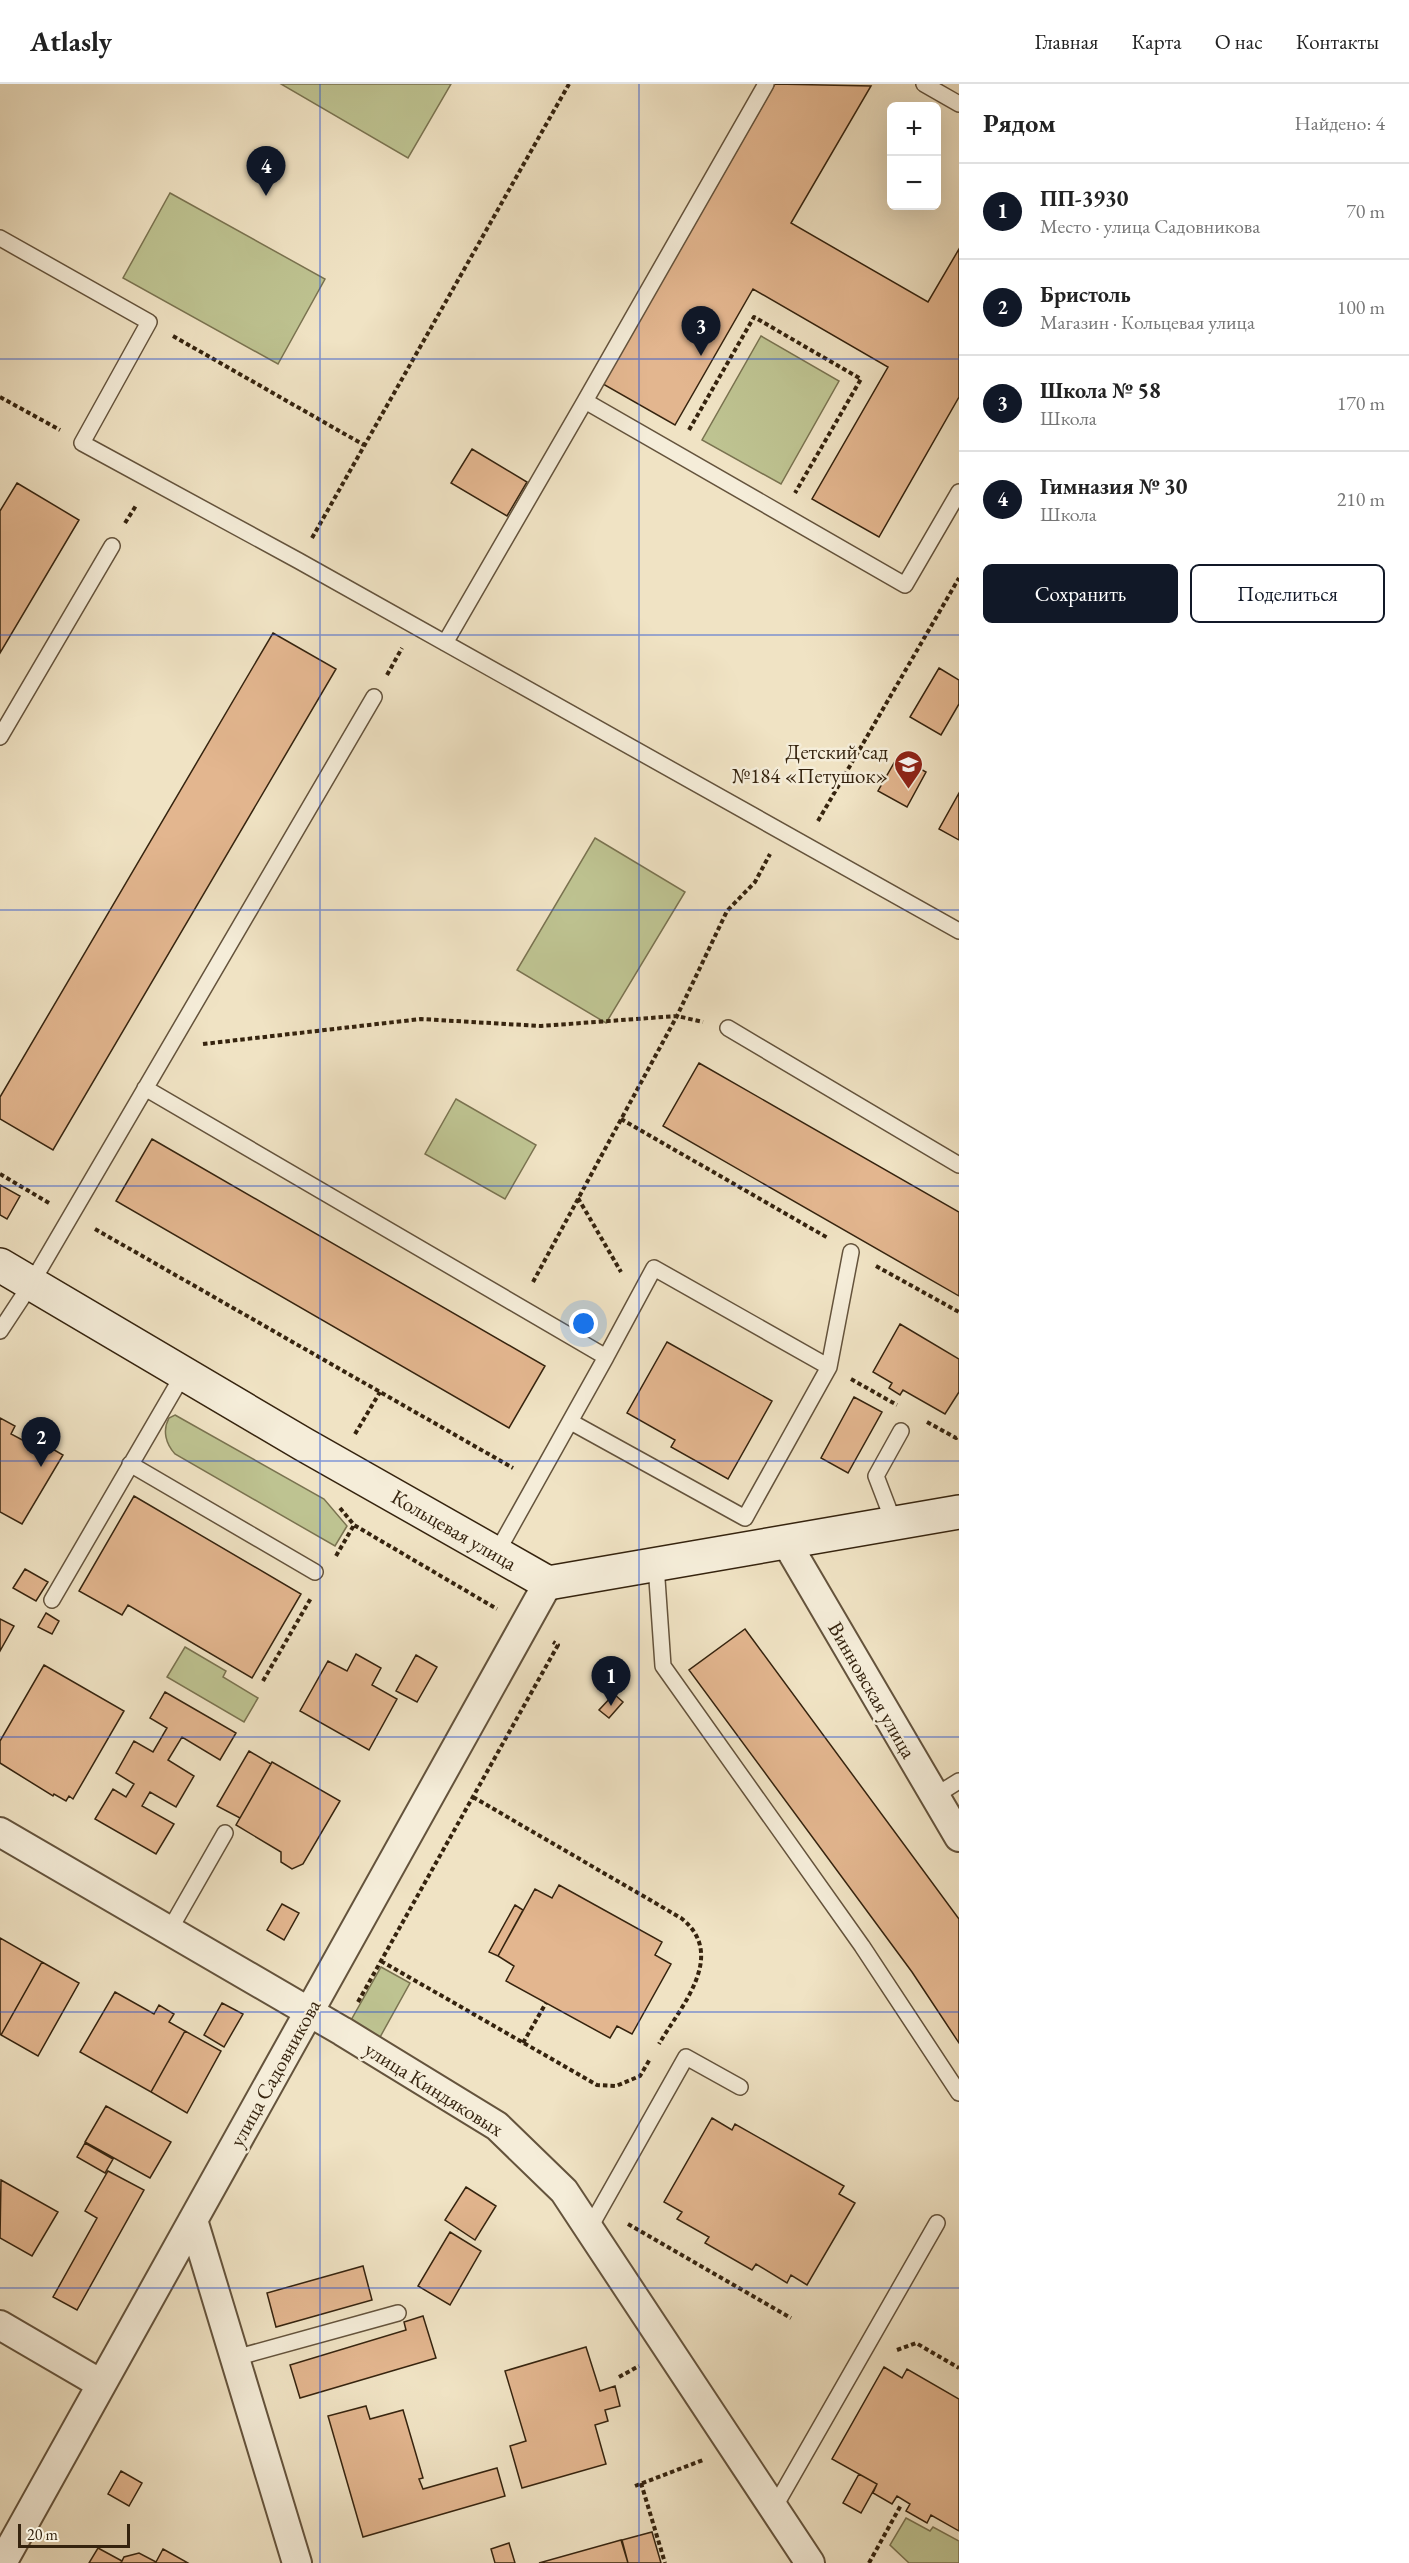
<!DOCTYPE html>
<html lang="ru">
<head>
<meta charset="utf-8">
<style>
  body { margin:0; font-family:"EB Garamond",serif; background:#f2f2f2; color:#222 }
  .controls { position:absolute; right:18px; top:18px; display:grid; overflow:hidden; border-radius:9px; box-shadow:0 6px 24px #0002 }
  .controls button { width:54px; height:54px; display:grid; place-items:center; padding:0; border:0; border-bottom:2px solid #e0e0e0; background:#fff; color:#222; font:30px sans-serif }
  .scale { position:absolute; left:18px; bottom:15px; width:112px; box-sizing:border-box; padding-left:6px; border:3px solid #35230e; border-top:0; font-size:16px; line-height:21px; white-space:nowrap; color:#35230e; -webkit-text-stroke:4px #f5edd9; paint-order:stroke }
  .you { position:absolute; left:584px; top:1240px; width:21px; height:21px; margin:-15px; border:4px solid #fff; border-radius:50%; background:#1a73e8; box-shadow:0 0 0 9px #1a73e833 }
  .badge { display:grid; place-items:center; width:39px; height:39px; border-radius:50%; background:#111827; color:#fff; font-size:20px; font-weight:700 }
  .pin { position:absolute; translate:-50% -50px; filter:drop-shadow(0 2px 3px #0008) }
  .pin::after { content:''; position:absolute; top:32px; width:21px; height:18px; background:inherit; clip-path:polygon(0 0,100% 0,50% 100%) }
  .list { margin:0; padding:0; list-style:none }
  h2 { display:flex; justify-content:space-between; align-items:center; height:78px; margin:0; padding:0 24px; font-size:26px }
  h2 small { font-size:20px; font-weight:400; color:#767676 }
  .list li { display:grid; grid-template-columns:39px 1fr auto; gap:18px; align-items:center; box-sizing:border-box; height:96px; padding:0 24px; border-top:2px solid #e0e0e0 }
  .list b { display:block; font-size:22px; white-space:nowrap }
  .list p { margin:0; font-size:20px; white-space:nowrap; color:#767676 }
  .list em { font-size:20px; font-style:normal; color:#767676 }
  .actions { display:flex; gap:12px; padding:18px 24px }
  .actions a { flex:1; padding:14px 0; border:2px solid #111827; border-radius:9px; text-align:center; font-size:21px; color:#111827 }
  .actions .main { background:#111827; color:#fff }
  .map { position:relative; flex:none; width:959px; height:2479px; overflow:hidden }
  header { display:flex; align-items:center; gap:36px; box-sizing:border-box; height:84px; padding:0 30px; background:#fff; border-bottom:2px solid #e0e0e0 }
  header strong { font-size:28px }
  nav { display:flex; gap:33px; margin-inline-start:auto; font-size:21px }
  main { display:flex }
  aside { flex:1; background:#fff }
  .map>svg:first-child { display:block }
  .green { fill:#bec391; stroke:#7a7350; stroke-width:1.5 }
  .building { fill:#e3b68f; stroke:#35230e; stroke-width:1.5 }
  .lines { fill:none; stroke-linecap:round; stroke-linejoin:round }
  .lane-casing { stroke:#64533c; stroke-width:18 }
  .street-casing { stroke:#64533c; stroke-width:32 }
  .secondary-casing { stroke:#35230e; stroke-width:36 }
  .path { stroke:#35230e; stroke-width:4; stroke-dasharray:4.5 3; stroke-linecap:butt }
  .lane { stroke:#f5edd9; stroke-width:15 }
  .street { stroke:#f5edd9; stroke-width:28 }
  .secondary { stroke:#f5edd9; stroke-width:33 }
  .grid { fill:none; stroke:#1d4ed8; stroke-width:1.5; stroke-opacity:0.55 }
  .labels { text-anchor:middle; stroke-width:5; stroke-linejoin:round; paint-order:stroke }
  .poi-label { font-size:21px; fill:#35230e; stroke:#f5edd9; text-anchor:end }
  .street-label { font-size:21px; fill:#35230e; stroke:#f5edd9 }
</style>
</head>
<body>
<header>
<strong>Atlasly</strong>
<nav><a>Главная</a><a>Карта</a><a>О нас</a><a>Контакты</a></nav>
</header>
<main>
<div class="map">
<svg width="959" height="2479" viewBox="0 0 959 2479">
  <rect width="100%" height="100%" fill="#f0e3c4"/>
  <filter id="stains"><feTurbulence type="fractalNoise" baseFrequency=".00333" numOctaves="4"/><feColorMatrix values="0 0 0 0 .2 0 0 0 0 .09 0 0 0 0 .02 0 0 0 .5 -.17"/></filter>
  <radialGradient id="worn" r=".72"><stop offset=".6" stop-color="#630" stop-opacity="0"/><stop offset="1" stop-color="#630" stop-opacity=".3"/></radialGradient>
  <path class="green" d="M281,0H451L408,74Z
    M170,109L325,195L278,280L123,194Z
    M761,252L839,297L781,400L702,356Z
    M595,754L685,808L606,939L517,886Z
    M456,1015L536,1061L505,1115L425,1070Z
    M175,1331L324,1415L347,1442L335,1462L175,1370C166,1360 162,1347 169,1334Z
    M185,1563L226,1587L223,1593L258,1614L244,1638L167,1593Z
    M381,1883L410,1899L379,1955L350,1938Z
    M906,2434L930,2447L933,2443L959,2457V2479H909L890,2461Z"/>
  <path class="building" d="M775,0L871,2L791,139L928,218L959,165V313L879,453L812,415L888,283L753,205L675,341L603,300Z
    M472,365L527,398L507,432L451,399Z
    M17,399L79,436L0,569V427Z
    M273,549L336,585L53,1066L0,1035V1013Z
    M939,584L959,596V620L941,651L910,633Z
    M898,672L926,688L907,723L878,707Z
    M959,709V756L939,745Z
    M699,979L959,1128V1212L663,1042Z
    M152,1055L545,1282L509,1344L116,1117Z
    M0,1101L20,1112L7,1135L0,1131Z
    M900,1240L959,1275V1308L945,1330L903,1306L900,1311L889,1304L892,1299L873,1288Z
    M667,1258L772,1317L728,1395L671,1363L675,1356L627,1329Z
    M854,1313L882,1328L848,1389L821,1374Z
    M0,1334L15,1342L11,1350L28,1359L32,1353L63,1371L22,1440L0,1428Z
    M134,1412L301,1510L252,1594L128,1521L122,1531L79,1507Z
    M25,1485L48,1498L36,1517L13,1504Z
    M46,1529L59,1537L52,1550L38,1543Z
    M0,1535L14,1542L0,1567Z
    M745,1545L959,1835V1959L912,1888L689,1586Z
    M356,1570L381,1584L372,1601L397,1615L369,1666L300,1627L328,1577L347,1587Z
    M416,1571L437,1583L417,1618L396,1607Z
    M44,1581L124,1627L73,1715L69,1712L66,1717L54,1710L53,1712L0,1679V1657Z
    M165,1608L236,1649L220,1676L182,1653L168,1676L194,1692L176,1723L150,1708L142,1722L174,1740L156,1770L95,1735L113,1705L126,1713L134,1700L116,1689L134,1657L153,1668L167,1644L150,1634Z
    M614,1610L623,1618L609,1634L599,1626Z
    M249,1667L271,1680L240,1734L217,1722Z
    M272,1678L340,1717L303,1780L292,1785L281,1778V1768L236,1741Z
    M559,1801L662,1858L655,1871L671,1880L632,1950L617,1942L610,1954L506,1897L514,1882L498,1872L535,1805L552,1814Z
    M282,1820L299,1829L284,1856L267,1846Z
    M515,1821L523,1826L498,1872L489,1868Z
    M0,1854L42,1878L1,1951L0,1950Z
    M42,1878L79,1899L38,1972L1,1951Z
    M115,1908L154,1930L159,1921L174,1930L169,1938L185,1947L151,2008L80,1968Z
    M222,1919L243,1930L224,1963L204,1951Z
    M185,1947L221,1967L187,2029L151,2008Z
    M106,2022L171,2058L150,2094L85,2058Z
    M712,2034L732,2046L735,2040L844,2102L839,2110L855,2119L807,2201L791,2191L787,2199L756,2180L752,2186L705,2159L709,2153L677,2135L682,2128L664,2118Z
    M85,2059L113,2075L105,2089L77,2073Z
    M108,2087L144,2106L77,2226L53,2213L97,2134L85,2127Z
    M1,2096L58,2128L32,2172L0,2154Z
    M466,2103L496,2122L475,2156L445,2136Z
    M450,2148L481,2167L450,2221L418,2202Z
    M363,2182L372,2216L276,2243L267,2209Z
    M423,2232L436,2274L300,2314L290,2281L406,2246L404,2238Z
    M586,2263L600,2307L615,2302L620,2322L605,2326L608,2337L595,2341L606,2380L522,2404L510,2362L526,2357L505,2287Z
    M884,2283L902,2294L907,2285L959,2315V2447L931,2431L927,2439L906,2427L910,2420L897,2412L892,2420L873,2409L877,2400L832,2375Z
    M366,2322L370,2335L403,2326L423,2394L419,2395L423,2405L497,2384L505,2412L363,2453L328,2332Z
    M121,2387L142,2399L129,2422L108,2410Z
    M859,2390L877,2400L861,2429L843,2419Z
    M652,2448L661,2479H628L622,2456Z
    M621,2456L628,2479H539Z
    M509,2459L515,2479H495L491,2465Z
    M98,2464L122,2477L120,2479H89Z
    M163,2465L188,2479H121L124,2473L139,2469L156,2478Z"/>
  <g class="lines">
    <defs>
      <path id="lane" d="M766,0L585,317L905,501L959,408
        M924,0L959,20
        M0,154L149,238L82,359L299,477L959,847
        M445,559L585,317
        M0,653L112,462
        M728,944L959,1081
        M145,1004L606,1273L496,1470
        M0,1247L31,1200L374,613
        M606,1273L654,1184L829,1283
        M571,1338L745,1434L829,1283L851,1168
        M130,1380L315,1488
        M894,1439L876,1392L901,1347
        M656,1481L663,1582L862,1862L959,2009
        M52,1516L184,1289
        M933,1713L959,1697
        M169,1847L225,1749
        M589,2145L686,1973L740,2003
        M235,2274L398,2229
        M774,2424L937,2139"/>
      <path id="street" d="M786,1458L959,1753
        M0,1748L342,1947L497,2042L564,2107L810,2479
        M193,2136L297,2479
        M0,2241L101,2300
        M2,2479L548,1499"/>
      <path id="secondary" d="M0,1181L303,1360L548,1499L959,1428"/>
    </defs>
    <use href="#lane" class="lane-casing"/>
    <use href="#street" class="street-casing"/>
    <use href="#secondary" class="secondary-casing"/>
    <path class="path" d="M173,252L364,361
      M0,313L60,346
      M689,346L754,233L861,295L795,409
      M125,439L137,420
      M312,454L569,0
      M387,591L402,564
      M818,737L959,494
      M203,960L421,935L541,942L677,932L703,938
      M621,1035L828,1154
      M0,1090L49,1119
      M578,1114L621,1188
      M95,1145L513,1384
      M876,1182L959,1228
      M533,1198L677,932L727,827L755,798L770,770
      M851,1295L897,1321
      M927,1338L956,1354L959,1352
      M355,1350L380,1308
      M340,1424L354,1441L497,1525
      M336,1472L354,1441
      M263,1597L311,1514
      M473,1713L681,1834C728,1871 681,1922 659,1960
      M381,1877L597,2001L616,2002L640,1992L650,1975
      M358,1918L558,1561L553,1558
      M523,1959L546,1919
      M628,2140L791,2234
      M897,2266L916,2259L959,2284
      M619,2293L639,2282
      M641,2399L665,2479
      M635,2402L703,2376
      M869,2479L901,2421"/>
    <use href="#lane" class="lane"/>
    <use href="#street" class="street"/>
    <use href="#secondary" class="secondary"/>
  </g>
  <path class="grid" d="M320,0V2479M639,0V2479M0,275H959M0,551H959M0,826H959M0,1102H959M0,1377H959M0,1653H959M0,1928H959M0,2204H959"/>
  <defs>
    <symbol id="school-pin" viewBox="-11 -11 22 30"><path d="M0 17L-7.5 6A9.5 9.5 0 1 1 7.5 6Z" fill="#8f2418" stroke="#f5edd9"/><path d="M0-5L7-2L0 1L-7-2ZM-4 1L0 2.5L4 1V4Q0 6-4 4Z" fill="#fff"/></symbol>
  </defs>
  <g fill-rule="evenodd">
    <use href="#school-pin" x="892" y="664" width="33" height="45"/>
  </g>
  <g class="labels">
    <g class="poi-label">
      <text x="888" y="675">Детский сад<tspan x="888" dy="24">№184 «Петушок»</tspan></text>
    </g>
    <g class="street-label">
      <text transform="translate(454 1446) rotate(30)" y="7">Кольцевая улица</text>
      <text transform="translate(872 1606) rotate(60)" y="7">Винновская улица</text>
      <text transform="translate(275 1989) rotate(-61)" y="7">улица Садовникова</text>
      <text transform="translate(434 2005) rotate(32)" y="7">улица Киндяковых</text>
    </g>
  </g>
  <rect width="100%" height="100%" filter="url(#stains)"/>
  <rect width="100%" height="100%" fill="url(#worn)"/>
</svg>
<div class="controls">
<button>+</button>
<button>−</button>
</div>
<div class="scale">20 m</div>
<div class="you"></div>
<div class="pin badge" style="left:611px;top:1622px">1</div>
<div class="pin badge" style="left:41px;top:1383px">2</div>
<div class="pin badge" style="left:701px;top:272px">3</div>
<div class="pin badge" style="left:266px;top:112px">4</div>
</div>
<aside>
<h2>Рядом<small>Найдено: 4</small></h2>
<ul class="list">
<li><span class="badge">1</span><div><b>ПП-3930</b><p>Место · улица Садовникова</p></div><em>70 m</em></li>
<li><span class="badge">2</span><div><b>Бристоль</b><p>Магазин · Кольцевая улица</p></div><em>100 m</em></li>
<li><span class="badge">3</span><div><b>Школа № 58</b><p>Школа</p></div><em>170 m</em></li>
<li><span class="badge">4</span><div><b>Гимназия № 30</b><p>Школа</p></div><em>210 m</em></li>
</ul>
<div class="actions"><a class="main">Сохранить</a><a>Поделиться</a></div>
</aside>
</main>
</body>
</html>
